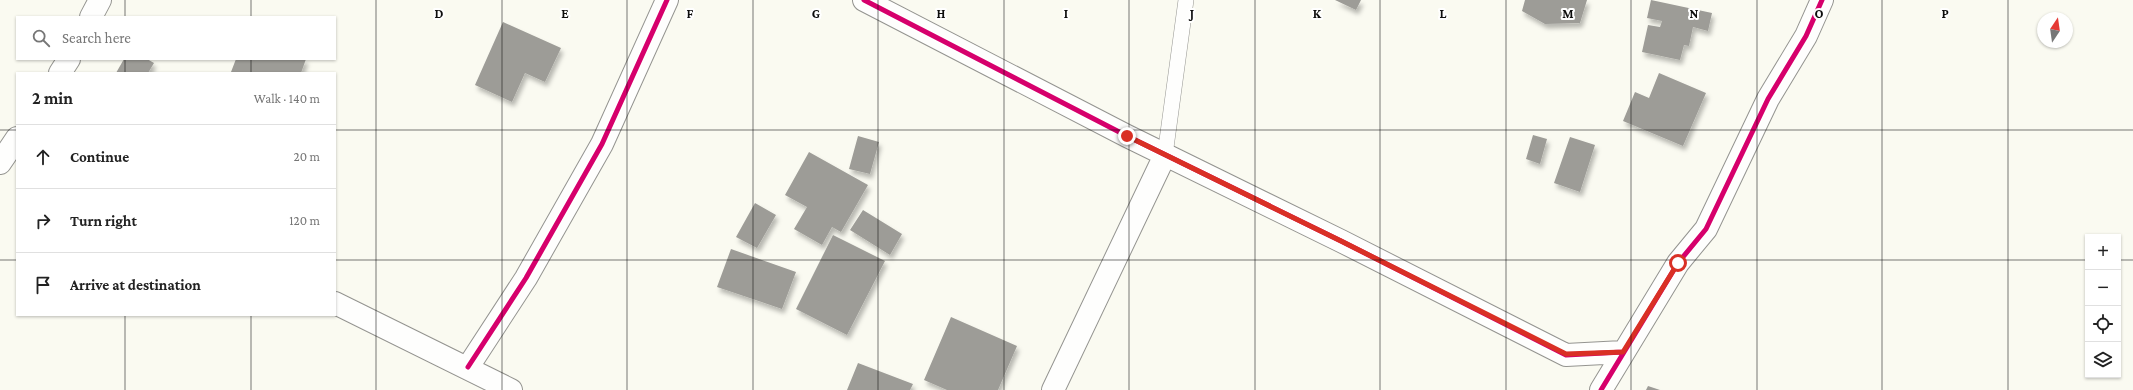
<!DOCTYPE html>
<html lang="en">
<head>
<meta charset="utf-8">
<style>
  body { margin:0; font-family:"Crimson Pro",serif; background:#f2f2f2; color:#222 }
  .controls { position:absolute; right:12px; bottom:12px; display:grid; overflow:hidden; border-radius:0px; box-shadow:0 1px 3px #0004 }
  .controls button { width:36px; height:36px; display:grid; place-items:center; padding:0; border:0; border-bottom:1px solid #e0e0e0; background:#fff; color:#222; font:20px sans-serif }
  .compass { position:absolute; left:2037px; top:12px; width:36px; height:36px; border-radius:50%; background:#fff; box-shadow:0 1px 3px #0004; rotate:13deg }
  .stop { position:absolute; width:12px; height:12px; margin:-9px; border:3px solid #d93025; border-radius:50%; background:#fff }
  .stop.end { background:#d93025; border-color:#fff; box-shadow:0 1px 4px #0008 }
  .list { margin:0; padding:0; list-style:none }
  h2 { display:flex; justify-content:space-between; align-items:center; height:52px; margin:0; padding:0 16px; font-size:17px }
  h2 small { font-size:13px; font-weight:400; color:#767676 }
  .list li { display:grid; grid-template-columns:26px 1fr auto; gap:12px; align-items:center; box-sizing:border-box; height:64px; padding:0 16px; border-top:1px solid #e0e0e0 }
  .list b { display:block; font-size:15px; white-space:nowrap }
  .list em { font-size:13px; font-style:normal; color:#767676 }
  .icon { flex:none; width:22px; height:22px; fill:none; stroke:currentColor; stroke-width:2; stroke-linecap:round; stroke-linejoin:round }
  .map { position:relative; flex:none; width:2133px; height:390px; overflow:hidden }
  .search { position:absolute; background:#fff; box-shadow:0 1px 3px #0004; left:16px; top:16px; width:320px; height:44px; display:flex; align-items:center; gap:10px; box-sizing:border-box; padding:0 14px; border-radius:0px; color:#767676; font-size:15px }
  .panel { position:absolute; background:#fff; box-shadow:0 1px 3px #0004; left:16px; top:72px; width:320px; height:244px; border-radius:0px }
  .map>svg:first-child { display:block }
  .building { fill:#9d9c97; filter:url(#shadow) }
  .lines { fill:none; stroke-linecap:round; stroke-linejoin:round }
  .service-casing { stroke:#949490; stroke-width:16 }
  .minor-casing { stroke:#949490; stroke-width:24 }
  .service { stroke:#fefefd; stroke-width:15 }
  .minor { stroke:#fefefd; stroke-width:22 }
  .cycleway-casing { stroke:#fff; stroke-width:8 }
  .cycleway { stroke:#d6006c; stroke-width:5 }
  .route { stroke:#d93025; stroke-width:5 }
  .grid { fill:none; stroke:#0d0d0d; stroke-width:1; stroke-opacity:0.55 }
  .grid-label { font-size:13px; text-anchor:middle; font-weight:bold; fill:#0d0d0d; stroke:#fff; stroke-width:4; stroke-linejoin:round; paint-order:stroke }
</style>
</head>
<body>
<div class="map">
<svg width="2133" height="390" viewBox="0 0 2133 390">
  <defs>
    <filter id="shadow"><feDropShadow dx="2.5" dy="4.5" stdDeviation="2" flood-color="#0004"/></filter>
  </defs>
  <rect width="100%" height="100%" fill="#fafaf1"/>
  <path class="building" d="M1335,0H1361L1356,10Z
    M1525,0H1587L1580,23L1545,24L1522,11Z
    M1651,0L1712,13L1708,31L1693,27L1689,46L1684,45L1680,60L1642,52L1648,25L1660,27L1662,21L1647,18Z
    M503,22L561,48L545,82L525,73L512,102L475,85Z
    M124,59H147L154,63L148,73H116Z
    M236,59H306L301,73H233L231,72Z
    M1659,73L1706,93L1683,146L1623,121L1635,92L1649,98Z
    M1533,135L1547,139L1540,164L1526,159Z
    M858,136L879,142L870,174L849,169Z
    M1570,137L1595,145L1580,192L1554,183Z
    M809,152L868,185L841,232L832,227L822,245L794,229L807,207L785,195Z
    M755,203L776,215L757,248L736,237Z
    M863,210L902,234L890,255L850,230Z
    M833,235L885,261L847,335L796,309Z
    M731,249L796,272L782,309L717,287Z
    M951,317L1017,346L998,390H947L924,380Z
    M858,363L913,384L910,390H847Z
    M1648,386L1660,390H1646Z"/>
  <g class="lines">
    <defs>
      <path id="service" d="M1165,155L1186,0"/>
      <path id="minor" d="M864,0L1127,136L1341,241L1566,355L1623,352
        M91,17L100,0
        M60,73L69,59
        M0,163L17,138
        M335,303L511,390
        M468,367L526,278L602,144L667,0
        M1053,390L1165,155
        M1601,390L1678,263L1706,229L1768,99L1806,36L1822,0"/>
    </defs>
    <use href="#service" class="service-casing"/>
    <use href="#minor" class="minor-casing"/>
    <use href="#service" class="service"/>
    <use href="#minor" class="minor"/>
    <defs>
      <path id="cycleway" d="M864,0L1127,136L1341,241L1566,355L1623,352
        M468,367L526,278L602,144L667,0
        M1601,390L1678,263L1706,229L1768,99L1806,36L1822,0"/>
    </defs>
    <use href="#cycleway" class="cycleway-casing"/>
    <use href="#cycleway" class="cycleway"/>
  </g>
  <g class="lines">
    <path class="route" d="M1127,136L1341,241L1566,354L1623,352L1678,263"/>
  </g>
  <path class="grid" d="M125,0V17M251,0V17M376,0V390M502,0V390M627,0V390M753,0V390M878,0V390M1004,0V390M1129,0V390M1255,0V390M1380,0V390M1506,0V390M1631,0V390M1757,0V390M1882,0V390M2008,0V390M125,59V73M251,59V73M0,130H17M335,130H2133M0,260H17M335,260H2088M2118,260H2133M125,315V390M251,315V390"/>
  <g class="grid-label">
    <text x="439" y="18">D</text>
    <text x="565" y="18">E</text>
    <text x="690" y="18">F</text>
    <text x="816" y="18">G</text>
    <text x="941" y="18">H</text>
    <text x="1066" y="18">I</text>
    <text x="1192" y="18">J</text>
    <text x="1317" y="18">K</text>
    <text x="1443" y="18">L</text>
    <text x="1568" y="18">M</text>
    <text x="1694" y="18">N</text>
    <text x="1819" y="18">O</text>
    <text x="1945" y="18">P</text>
  </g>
</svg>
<div class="controls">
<button>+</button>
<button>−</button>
<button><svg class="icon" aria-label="locate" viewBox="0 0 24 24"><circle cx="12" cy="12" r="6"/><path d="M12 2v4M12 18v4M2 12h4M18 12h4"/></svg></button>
<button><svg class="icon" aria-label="layers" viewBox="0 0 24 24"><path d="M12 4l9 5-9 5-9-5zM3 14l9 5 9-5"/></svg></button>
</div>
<svg class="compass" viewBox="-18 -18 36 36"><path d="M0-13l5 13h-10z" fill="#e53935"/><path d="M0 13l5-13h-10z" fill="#767676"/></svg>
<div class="stop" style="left:1678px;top:263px"></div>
<div class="stop end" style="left:1127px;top:136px"></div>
<div class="search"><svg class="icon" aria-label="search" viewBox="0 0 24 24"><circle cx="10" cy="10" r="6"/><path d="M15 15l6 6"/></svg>Search here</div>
<section class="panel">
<h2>2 min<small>Walk · 140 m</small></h2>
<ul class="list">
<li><svg class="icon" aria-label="ahead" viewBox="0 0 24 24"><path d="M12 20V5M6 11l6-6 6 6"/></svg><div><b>Continue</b></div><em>20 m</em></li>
<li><svg class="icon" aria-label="right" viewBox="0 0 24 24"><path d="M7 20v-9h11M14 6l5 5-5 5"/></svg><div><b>Turn right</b></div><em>120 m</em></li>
<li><svg class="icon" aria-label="arrive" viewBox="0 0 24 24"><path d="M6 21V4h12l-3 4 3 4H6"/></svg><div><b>Arrive at destination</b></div></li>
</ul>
</section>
</div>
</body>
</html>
